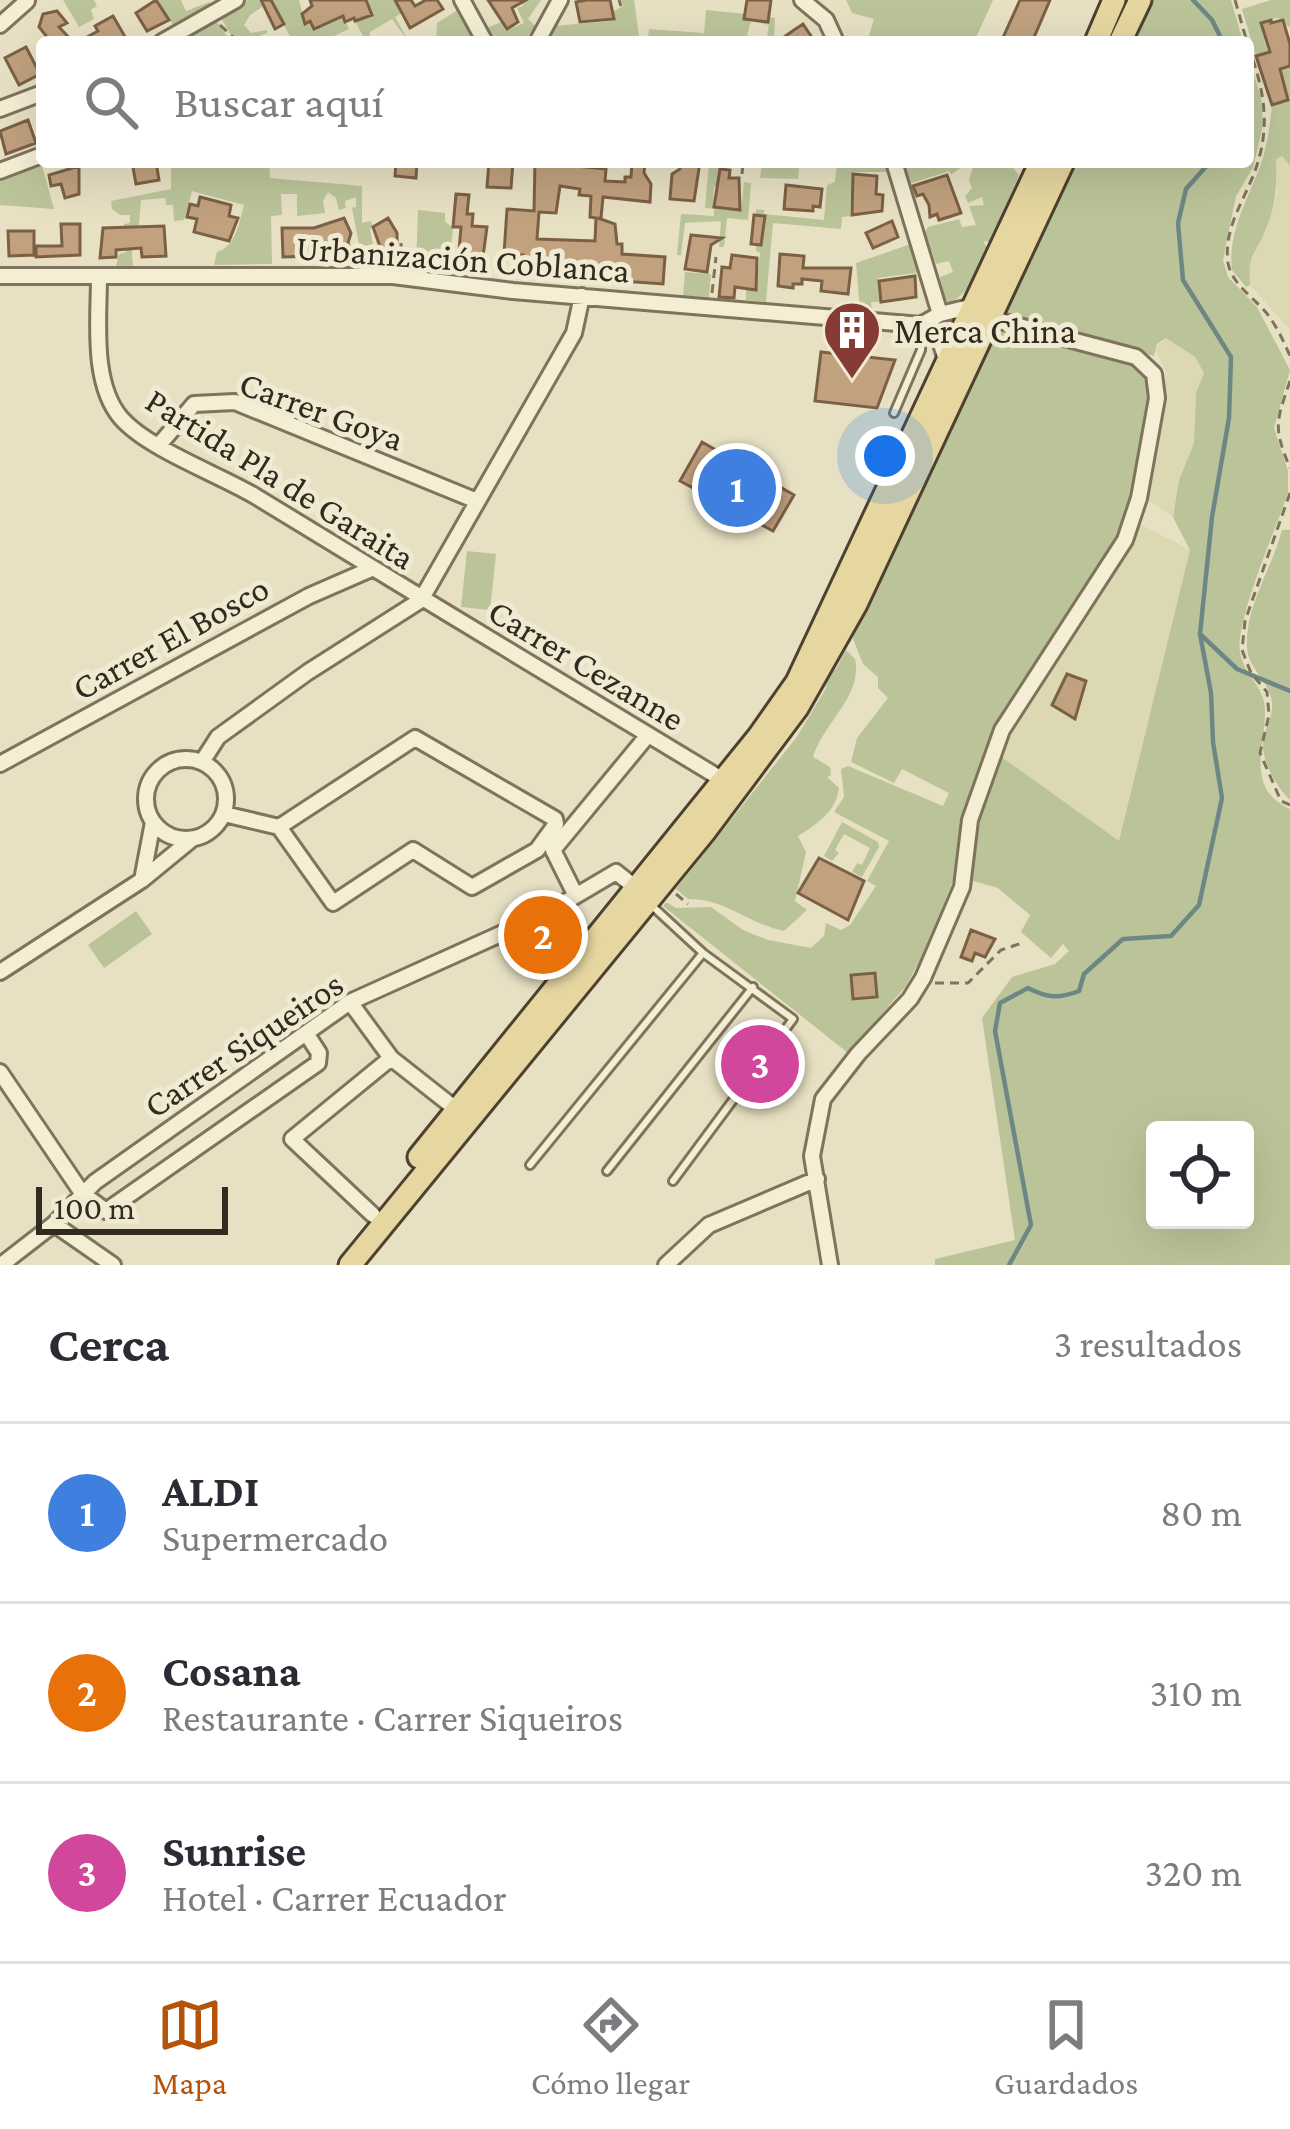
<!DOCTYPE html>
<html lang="es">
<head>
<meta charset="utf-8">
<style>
  body { margin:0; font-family:"Crimson Pro",serif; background:#f7f7f7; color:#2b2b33 }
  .controls { position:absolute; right:36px; bottom:36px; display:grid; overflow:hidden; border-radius:12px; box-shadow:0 12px 48px #0002 }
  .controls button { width:108px; height:108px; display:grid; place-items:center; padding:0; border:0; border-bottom:3px solid #e1e1e2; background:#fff; color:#2b2b33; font:60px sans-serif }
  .scale { position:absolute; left:36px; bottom:30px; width:192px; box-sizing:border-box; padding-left:12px; border:6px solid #312a1e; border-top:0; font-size:33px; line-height:42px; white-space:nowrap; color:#312a1e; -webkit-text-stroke:9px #f0ead2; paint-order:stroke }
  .you { position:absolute; left:885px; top:456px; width:42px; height:42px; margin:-30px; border:9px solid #fff; border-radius:50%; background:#1a73e8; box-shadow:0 0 0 18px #1a73e833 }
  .badge { display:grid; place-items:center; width:78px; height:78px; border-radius:50%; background:#b45309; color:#fff; font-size:39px; font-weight:700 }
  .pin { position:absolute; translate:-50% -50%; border:6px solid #fff; box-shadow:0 3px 12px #0006 }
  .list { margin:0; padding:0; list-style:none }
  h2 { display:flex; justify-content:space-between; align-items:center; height:156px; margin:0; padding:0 48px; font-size:51px }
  h2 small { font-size:39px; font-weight:400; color:#7c7c81 }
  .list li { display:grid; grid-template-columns:78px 1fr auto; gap:36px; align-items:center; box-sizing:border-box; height:180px; padding:0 48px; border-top:3px solid #e1e1e2 }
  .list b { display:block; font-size:45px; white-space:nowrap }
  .list p { margin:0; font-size:39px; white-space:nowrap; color:#7c7c81 }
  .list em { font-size:39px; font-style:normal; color:#7c7c81 }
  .icon { flex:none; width:66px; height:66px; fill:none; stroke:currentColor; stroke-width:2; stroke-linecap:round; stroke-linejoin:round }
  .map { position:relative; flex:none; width:1290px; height:1265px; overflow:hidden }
  .search { position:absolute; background:#fff; box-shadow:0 12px 48px #0002; left:36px; right:36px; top:36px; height:132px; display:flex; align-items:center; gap:30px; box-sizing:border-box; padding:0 42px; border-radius:12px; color:#7c7c81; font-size:45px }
  .sheet { height:696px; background:#fff }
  nav { display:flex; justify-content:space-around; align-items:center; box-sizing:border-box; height:168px; border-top:3px solid #e1e1e2; background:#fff; font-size:33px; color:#7c7c81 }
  nav a { display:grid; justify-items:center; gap:6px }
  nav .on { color:#b45309 }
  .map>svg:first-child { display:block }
  .farmland { fill:#dcd9b2 }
  .green { fill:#bbc499; fill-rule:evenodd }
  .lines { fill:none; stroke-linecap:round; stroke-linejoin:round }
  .stream { stroke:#6d8884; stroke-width:4.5 }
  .building { fill:#c1a17e; stroke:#7b6045; stroke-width:3; fill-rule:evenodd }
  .service-casing { stroke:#7f735c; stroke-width:12 }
  .minor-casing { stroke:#7f735c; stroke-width:20 }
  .primary-casing { stroke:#4e4130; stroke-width:27 }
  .path { stroke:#7f735c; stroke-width:3; stroke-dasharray:9 6; stroke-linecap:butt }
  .service { stroke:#f4eed5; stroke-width:6 }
  .minor { stroke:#f4eed5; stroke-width:14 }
  .primary { stroke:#e6d7a0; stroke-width:21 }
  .labels { text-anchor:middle; stroke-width:10; stroke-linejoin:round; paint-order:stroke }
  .street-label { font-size:36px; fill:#312a1e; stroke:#f0ead2 }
  .poi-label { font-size:36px; fill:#312a1e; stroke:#f0ead2; text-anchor:start }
</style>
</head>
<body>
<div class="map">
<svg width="1290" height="1265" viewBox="0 0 1290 1265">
  <rect width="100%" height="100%" fill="#e7e0c3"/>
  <path class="farmland" d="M1282,155L1290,166V330L1250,285L1249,257L1265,234L1277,194L1276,158Z
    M1166,338L1195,357L1204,373L1196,393L1194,443L1179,480L1173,517L1145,498L1167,374L1155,349Z
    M1138,523L1190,550L1119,842L996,753L1023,703L1124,554Z"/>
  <path class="green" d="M63,0H94L97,6L91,10L94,19L79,27Z
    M156,0H181L186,11L209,2L212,8L176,29Z
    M248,0H299L305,23L310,21L314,29L338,16L344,18L349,29L321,42H293L271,1L250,15L244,25L251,33L267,30V33L243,42L231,35L220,16Z
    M366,0H395L402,13L395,17L409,42L392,19L370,32L369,42H356L363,36L355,21L370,15Z
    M521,0H541L528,19L536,27L522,42H492L485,29L501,22L506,31L524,23L517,8L523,6Z
    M621,0H634L639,36L648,37L649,29L704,33L706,10L755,15V21L767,22L769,17L775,18L774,42H766L769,25L751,21L745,42H547L553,26L612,21L614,11L623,6Z
    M846,0H993L974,42H867L874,19L852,13Z
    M1154,0H1231L1243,42H1134Z
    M1271,0H1290V28L1278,18L1270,19L1262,32L1268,53L1256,56L1242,9Z
    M461,8L476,36L467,37L468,42H436L437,23Z
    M215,19L231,42H189L187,35Z
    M1248,57L1261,97L1263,125L1253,168L1236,196L1223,260L1228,277L1257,307L1290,370L1274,428L1288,471V493C1277,526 1235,621 1240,652C1244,675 1265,687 1265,710C1266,745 1244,788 1290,809V1265H935V1259L1015,1240L982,1018L1012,977L1055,964L1069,951L1063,944L1051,958L1021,932L1030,915L998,888L970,880L974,829L996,753L1119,841L1190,550L1173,517L1179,480L1194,443L1196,393L1204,373L1195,357L1166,338L1157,344L1154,356L1004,315L1005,312L1076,162H1248ZM1155,1130H1245V1220H1155Z
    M1274,66H1290V166L1282,156L1276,159C1277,184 1276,205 1266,229C1255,257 1248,250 1250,285L1246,287L1232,270C1227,231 1250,196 1262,161C1268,142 1270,124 1272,105L1288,100L1266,86L1260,70Z
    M41,162L54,209L0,205V178Z
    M171,162H269L270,178L362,186V223L371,221L373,227L370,229L377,265H363L352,208L356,207V197L345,201L346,208L339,210L336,198L328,192L323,201L325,213L297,216V194H281L282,215L271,216L272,264L214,265L217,252C236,246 239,223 244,205L192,191L184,220L174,221L173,205H166L165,198L141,200L139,225L130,227L133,267H116L119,254L126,252L124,224L130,223V215H120L112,209L111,201L171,189Z
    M709,162H725L731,167H719L718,187H714L713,203L720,204L721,209L741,211L744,182L751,183L748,220L727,218L724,247H719L721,221L685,223L681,255H677L681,214L714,216V209L705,208Z
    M762,162H800L798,179L760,178Z
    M837,162L872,167L874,162H887L890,172H852L850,216L842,217L841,229L773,223L766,302L746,300V290H752L757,282L760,253L756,251V244H761L763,230L755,220L756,209L764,210V214L824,220L827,185L835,182Z
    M902,162H962L963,166L951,175L949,171L909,184Z
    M974,163L1013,168L1019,175L991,242L983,241L988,249C979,268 969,294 950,303L945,299L940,277L953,272L949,261L936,264L925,232L928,227L959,219L962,227L976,225L969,206L984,205L982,197L968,203L965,196L972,188L969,180Z
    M418,210L445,213V222L453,227L449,273L416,268Z
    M914,243L924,272L878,278L880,302H871L872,311L860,310L856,263Z
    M685,272L711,274L709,297L683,296Z
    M1003,329L1141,366L1151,379V394L1125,525L993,736L977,775L956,874L920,960L906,986L848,1053L663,906L666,902L676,908L711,907L743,930L768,940L811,948L824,936L826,923L841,930L850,925L876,886L867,881L889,841L834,812L844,797L841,769L848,766L943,806L949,793L902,769L894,783L851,762L857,738L888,698L878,688V677L863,664L852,636L991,346Z
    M1282,530H1290V800C1278,789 1261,761 1263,742C1264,730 1272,720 1272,706C1273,683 1248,671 1247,647C1245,607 1272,568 1282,530Z
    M467,551L496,554L490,610L461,607Z
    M846,650L855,659C863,696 823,723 813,757L830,767L831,775L827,777L839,788C836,812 817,824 798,836L806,852L795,901L807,910L784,931C749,924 724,898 688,899L676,889L796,738L825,690L830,671L836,669Z
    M842,822L878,842L879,847L862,877L852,872L857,863L862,865L870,848L844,834L835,850L839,853L832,861L824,856Z
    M136,911L152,934L104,968L88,945Z"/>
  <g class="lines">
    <path class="stream" d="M1193,0L1212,20L1223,42
      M1210,162L1186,189L1178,223L1183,280L1231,357L1229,418L1212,517L1200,634L1237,669L1290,691
      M1009,1265L1031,1225L995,1031L1000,1003L1028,988C1047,998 1059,999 1079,991L1084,974L1123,939L1171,936L1199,905L1222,798L1213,742L1211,693L1200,634"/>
  </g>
  <path class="building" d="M156,0L169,20L147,31L136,13Z
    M261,0H271L284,24L275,29Z
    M310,0H366L372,15L355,21L354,18L345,22L343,16L314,29L310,21L305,24L302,14L312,6Z
    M395,0H411L415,6L426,0H437L443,9L410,28Z
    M488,0H526L512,8L518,22L507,29Z
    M587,0H610L614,19L580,22L576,2Z
    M747,0H771L768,22L744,19Z
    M1020,0H1050L1032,42H1001Z
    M57,11L67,23L59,27L73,42H51L39,27L43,14Z
    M113,16L128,42H78L98,31L95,26Z
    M1271,20V23L1283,20L1290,44V66L1280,69L1288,100L1272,105L1256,56L1270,52L1261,23Z
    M803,24L815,42H777L794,30Z
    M26,47L40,74L19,85L5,58Z
    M28,120L36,143L6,154L0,131Z
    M132,162H156L159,180L136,184Z
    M396,162H417L416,178L395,176Z
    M489,162H513L511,188L487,187Z
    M535,162L606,169L605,181L625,182V177H631L632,162H645L644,173L651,184L650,202L603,197L601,218H598L615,224L617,244H622V254L665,257L663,284L522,274L523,255L504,254L507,209L534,211ZM560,186L580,189L579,195L591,196L590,217L596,218L595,241L537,239L539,212L556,213Z
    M680,162H700L694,201L670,199L672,174L680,169Z
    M79,166V194L65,198L61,184L51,186L49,175Z
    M720,169L730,170L729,178H739L740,210L714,207Z
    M853,174L877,176L876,194L883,195L882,211L852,215Z
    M947,175L961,213L939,220L937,214L930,217L929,205L923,194L917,196L913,186Z
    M786,185L822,189L820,207L813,206V211L784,209Z
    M456,194L469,195L467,214H473L472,226L487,227L482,264L458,263L461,227H453Z
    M200,197L231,205L229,216L238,218L229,241L194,232L197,219L187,217L190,204L198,206Z
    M754,215L765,216L761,245L751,244Z
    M344,218L351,233L348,243L351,251L337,256L315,253V256L283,257L282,228H314Z
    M388,218L397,233V251L383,255L373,227Z
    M892,221L898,237L873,248L866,233Z
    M61,224H80V255L36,257V246H62Z
    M164,226L166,256L142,257L141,248L116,250V257L100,258L103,228Z
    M8,231H34V255L9,256Z
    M691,235L722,238L711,245L707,272L685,269Z
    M780,254L804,256L803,268H851L848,294L821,291L822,281L802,279V284H793V288L778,286Z
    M732,255L757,258L756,290L735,287L734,298L719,297L722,267L730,268Z
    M915,276L916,297L881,302L879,281Z
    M821,352L895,360L877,408L815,401Z
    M702,442L794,495L773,531L680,481Z
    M1067,674L1086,681L1075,719L1052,705Z
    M819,858L864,881L848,920L798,893Z
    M971,930L995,939L985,957L975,953L972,961L961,957Z
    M875,973L877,997L853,999L851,975Z"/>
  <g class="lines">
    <defs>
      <path id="service" d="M894,413L921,350V326
        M650,904L703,953L793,1019L673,1181
        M530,1165L703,953
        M607,1171L753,987"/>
      <path id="minor" d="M462,0L485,42
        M802,0L826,20L836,42
        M0,25L27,1
        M162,42L236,0
        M537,42L560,0
        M0,109L42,93
        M894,162L940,314
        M0,171L42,155
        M0,276H393L513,291L921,325
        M99,276C99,319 91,383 121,418C148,449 218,474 255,496C411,591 566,686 723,780
        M921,325L940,314L974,306
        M921,325L940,341L947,363
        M159,445L194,404L235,402L477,501
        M146 799a40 40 0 1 1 80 0a40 40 0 1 1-80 0Z
        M202,762L218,737L308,672L421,600L574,333L582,296
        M0,764L309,596L371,569
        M224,814L279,827L333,903L413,850L472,887L537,850L556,824L555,819L415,738L279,827
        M142,880L153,822
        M575,894L553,850L648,735
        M0,972L142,880L192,839
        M350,1002L391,1058L457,1110
        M0,1072L82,1193L106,1211L318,1063L319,1053L306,1033
        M373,1215L292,1139L391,1058
        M54,1224L113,1265
        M1,1265L54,1224L95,1182L350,1002L545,914L616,872L636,888
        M666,1265L709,1225L817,1179
        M830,1265L812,1156L823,1099L858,1054L910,999L923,978L962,887L970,820L1002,730L1125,540L1139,498L1157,398L1154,374L1136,357L989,318"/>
      <path id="primary" d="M1096,42L1114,0
        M1120,42L1140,0
        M419,1157L759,736L797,682L1041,162
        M350,1265L705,831L797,708L856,604L1063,162"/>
    </defs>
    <use href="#service" class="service-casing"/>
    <use href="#minor" class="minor-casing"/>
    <use href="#primary" class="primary-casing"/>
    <path class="path" d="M619,0L621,6
      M1235,0L1247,42
      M220,25L238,42
      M1248,45C1263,87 1271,122 1257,165C1247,197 1223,226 1228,263C1232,285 1255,298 1268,315C1277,327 1284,342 1290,356
      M41,75H42
      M69,162L71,168
      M742,174L743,162
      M401,243L402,265
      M357,248L359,261
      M412,252V264
      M515,277V263
      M712,293L716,257
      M1290,381C1276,422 1273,427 1290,468
      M1290,493L1245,621L1242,650L1251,673L1267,692L1269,715L1260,753L1281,801L1290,805
      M676,894L688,904
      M935,983H968L1001,950L1022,943"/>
    <use href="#service" class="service"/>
    <use href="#minor" class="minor"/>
    <use href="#primary" class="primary"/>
  </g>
  <defs>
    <symbol id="building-pin" viewBox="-11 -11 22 30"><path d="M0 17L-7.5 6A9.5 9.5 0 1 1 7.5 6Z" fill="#863c34" stroke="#f0ead2"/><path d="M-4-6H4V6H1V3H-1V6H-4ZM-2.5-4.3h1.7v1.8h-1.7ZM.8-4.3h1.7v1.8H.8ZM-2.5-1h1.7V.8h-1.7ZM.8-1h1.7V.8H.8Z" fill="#fff"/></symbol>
  </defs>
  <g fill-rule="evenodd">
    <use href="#building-pin" x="819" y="297" width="66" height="90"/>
  </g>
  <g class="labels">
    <g class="street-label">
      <text transform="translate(463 258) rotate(4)" y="13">Urbanización Coblanca</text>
      <text transform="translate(322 410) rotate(20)" y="13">Carrer Goya</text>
      <text transform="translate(281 478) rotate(32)" y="13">Partida Pla de Garaita</text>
      <text transform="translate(170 637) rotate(-29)" y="13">Carrer El Bosco</text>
      <text transform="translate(587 664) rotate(31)" y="13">Carrer Cezanne</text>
      <text transform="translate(243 1044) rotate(-34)" y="13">Carrer Siqueiros</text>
    </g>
    <g class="poi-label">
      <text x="894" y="343">Merca China</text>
    </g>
  </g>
</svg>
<div class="controls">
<button><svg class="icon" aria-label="locate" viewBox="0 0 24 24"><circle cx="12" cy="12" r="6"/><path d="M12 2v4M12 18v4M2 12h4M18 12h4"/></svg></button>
</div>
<div class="scale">100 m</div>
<div class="you"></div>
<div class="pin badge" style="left:737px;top:488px;background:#3f7fe0">1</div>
<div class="pin badge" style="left:543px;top:935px;background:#e8710a">2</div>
<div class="pin badge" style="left:760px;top:1064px;background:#d1479c">3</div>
<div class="search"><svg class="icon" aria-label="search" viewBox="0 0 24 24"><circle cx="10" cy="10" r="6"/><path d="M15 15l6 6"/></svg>Buscar aquí</div>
</div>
<section class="sheet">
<h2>Cerca<small>3 resultados</small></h2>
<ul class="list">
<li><span class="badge" style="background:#3f7fe0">1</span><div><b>ALDI</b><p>Supermercado</p></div><em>80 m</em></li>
<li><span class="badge" style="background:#e8710a">2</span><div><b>Cosana</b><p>Restaurante · Carrer Siqueiros</p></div><em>310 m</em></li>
<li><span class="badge" style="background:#d1479c">3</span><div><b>Sunrise</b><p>Hotel · Carrer Ecuador</p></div><em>320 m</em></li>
</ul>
</section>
<nav>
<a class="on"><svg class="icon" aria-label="map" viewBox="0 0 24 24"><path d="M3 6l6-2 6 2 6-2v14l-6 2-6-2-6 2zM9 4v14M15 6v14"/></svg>Mapa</a>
<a><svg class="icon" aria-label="directions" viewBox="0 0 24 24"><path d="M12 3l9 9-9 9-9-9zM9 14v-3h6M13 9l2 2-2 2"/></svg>Cómo llegar</a>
<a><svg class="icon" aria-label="saved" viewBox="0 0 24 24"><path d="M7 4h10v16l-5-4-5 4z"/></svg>Guardados</a>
</nav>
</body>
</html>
